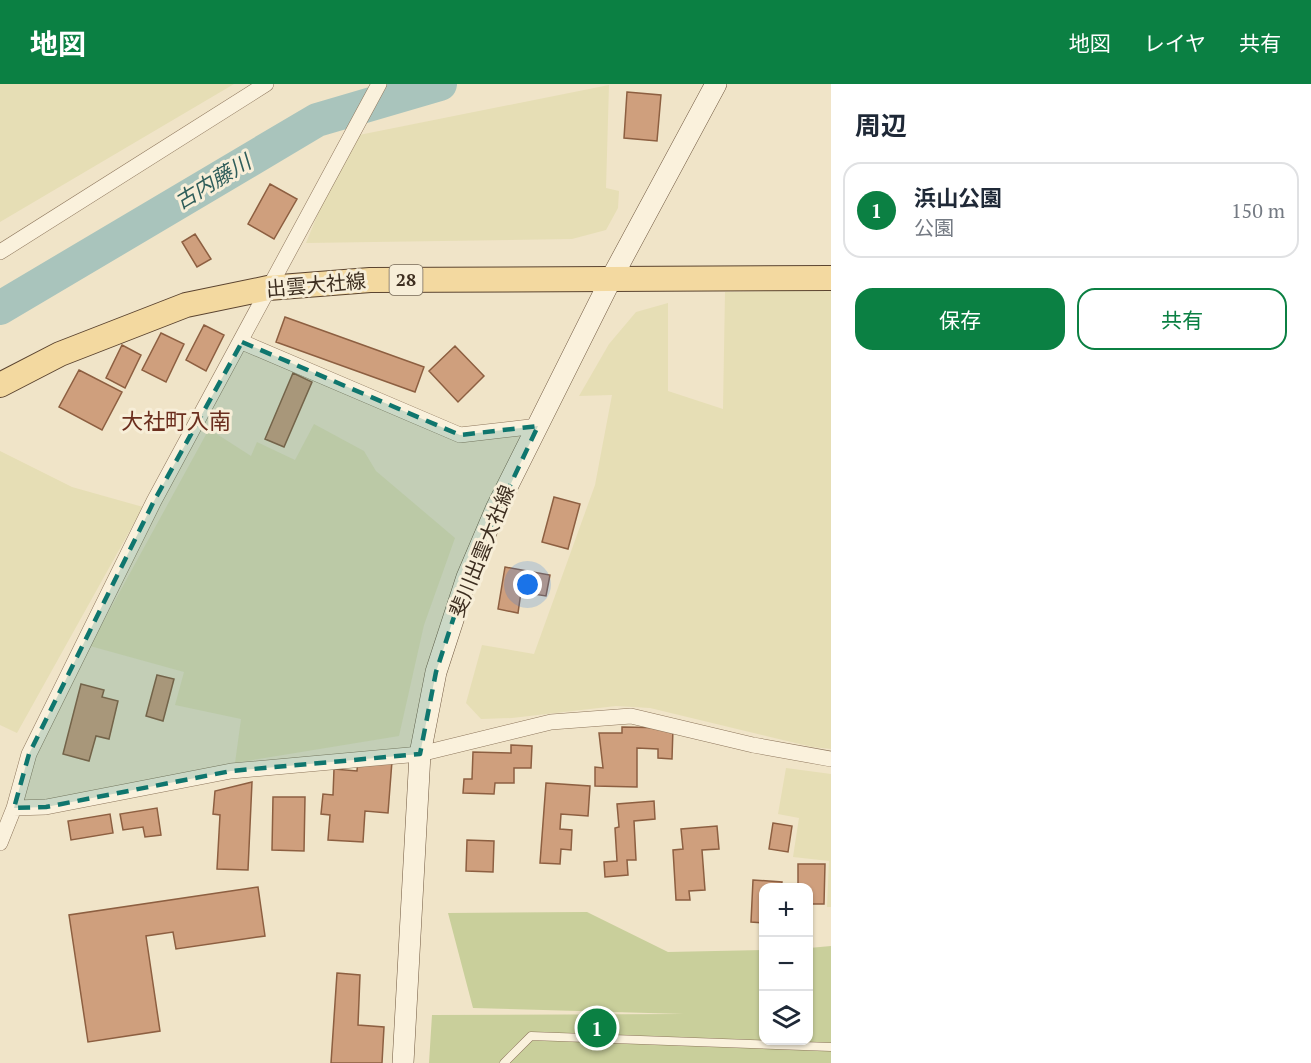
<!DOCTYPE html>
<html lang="ja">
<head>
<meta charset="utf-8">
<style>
  body { margin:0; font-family:"PT Serif","Noto Sans JP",serif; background:#f6f6f7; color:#1f2937 }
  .controls { position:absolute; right:18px; bottom:18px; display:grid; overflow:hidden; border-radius:12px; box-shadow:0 2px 4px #0004 }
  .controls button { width:54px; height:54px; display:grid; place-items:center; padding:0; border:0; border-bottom:2px solid #e0e1e3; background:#fff; color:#1f2937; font:30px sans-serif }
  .you { position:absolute; left:528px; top:501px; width:21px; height:21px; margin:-15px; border:4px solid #fff; border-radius:50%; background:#1a73e8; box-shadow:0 0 0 9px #1a73e833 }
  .badge { display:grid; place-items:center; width:39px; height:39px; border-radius:50%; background:#0b8043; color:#fff; font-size:20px; font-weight:700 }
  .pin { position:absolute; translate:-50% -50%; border:3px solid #fff; box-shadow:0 2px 6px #0006 }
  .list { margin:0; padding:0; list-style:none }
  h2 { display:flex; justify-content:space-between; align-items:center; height:78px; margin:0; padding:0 24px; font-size:26px }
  h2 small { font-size:20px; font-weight:400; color:#747a83 }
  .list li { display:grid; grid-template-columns:39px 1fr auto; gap:18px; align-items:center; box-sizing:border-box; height:96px; margin:0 12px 12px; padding:0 12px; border:2px solid #e0e1e3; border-radius:18px }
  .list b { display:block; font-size:22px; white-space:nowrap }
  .list p { margin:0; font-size:20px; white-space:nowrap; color:#747a83 }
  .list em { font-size:20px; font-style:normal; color:#747a83 }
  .actions { display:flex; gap:12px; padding:18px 24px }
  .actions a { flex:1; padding:14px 0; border:2px solid #0b8043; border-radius:18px; text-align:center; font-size:21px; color:#0b8043 }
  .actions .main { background:#0b8043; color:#fff }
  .icon { flex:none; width:33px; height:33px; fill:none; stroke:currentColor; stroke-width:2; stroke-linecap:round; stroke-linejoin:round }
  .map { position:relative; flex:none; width:831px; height:979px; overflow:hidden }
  header { display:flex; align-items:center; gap:36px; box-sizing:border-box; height:84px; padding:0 30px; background:#0b8043; color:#fff }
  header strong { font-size:28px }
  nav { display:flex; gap:33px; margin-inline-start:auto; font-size:21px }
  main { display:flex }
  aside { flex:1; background:#fff }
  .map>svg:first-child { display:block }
  .farmland { fill:#e6deb5 }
  .green { fill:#c9cf9b }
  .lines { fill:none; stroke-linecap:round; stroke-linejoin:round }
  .river { stroke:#a9c4bc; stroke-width:34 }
  .building { fill:#cf9f7d; stroke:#8d5f41; stroke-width:1.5 }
  .service-casing { stroke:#8d765c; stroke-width:9 }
  .minor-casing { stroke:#8d765c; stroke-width:16 }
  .secondary-casing { stroke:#6f573f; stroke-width:22 }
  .primary-casing { stroke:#5b4430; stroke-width:26 }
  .service { stroke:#faf1dc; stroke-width:8 }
  .minor { stroke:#faf1dc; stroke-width:15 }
  .secondary { stroke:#faf1dc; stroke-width:21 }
  .primary { stroke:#f3d9a0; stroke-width:24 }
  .marked { fill:#0f766e; fill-opacity:0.2; stroke:#0f766e; stroke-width:4.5; stroke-dasharray:12 8; stroke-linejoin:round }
  .labels { text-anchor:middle; stroke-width:6; stroke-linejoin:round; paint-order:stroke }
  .shield { fill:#f7eed8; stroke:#756857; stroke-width:1.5 }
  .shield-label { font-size:18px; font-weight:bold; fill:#3d2e20 }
  .street-label { font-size:20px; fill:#3d2e20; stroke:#f7eed8 }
  .water-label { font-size:21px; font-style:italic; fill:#2f5d5a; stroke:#f7eed8 }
  .quarter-label { font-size:22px; fill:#6b2e1e; stroke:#f7eed8 }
</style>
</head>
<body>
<header>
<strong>地図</strong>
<nav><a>地図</a><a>レイヤ</a><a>共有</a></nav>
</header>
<main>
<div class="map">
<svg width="831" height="979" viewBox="0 0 831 979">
  <rect width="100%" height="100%" fill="#f0e4c8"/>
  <path class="farmland" d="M0,0H234L0,138Z
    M609,1L606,104L619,107L618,124L606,146L572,155L306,159L349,53Z
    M831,206V665L812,663L650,624L616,622L512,634L481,635L466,619L482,561L534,570L595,401L612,311L579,312L609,260L636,228L668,219V307L723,325L725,208Z
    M314,340L364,367L376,387L455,454L424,541L399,652L235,679L241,635L175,621L184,588L90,562L209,345L251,372L257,358L295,376Z
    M0,367L72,403L143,423L17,649L0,641Z
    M786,684L831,690V823H827L829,777L793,773L799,734L778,730Z"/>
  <path class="green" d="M587,828L668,868L763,866L764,956H808L809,864L831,862V979H429L432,931L684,930L473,924L448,829Z"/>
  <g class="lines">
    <path class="river" d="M0,224L317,36L440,0"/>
  </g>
  <path class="building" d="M627,8L661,11L657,57L624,54Z
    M270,100L297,115L274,155L248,140Z
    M195,150L211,175L197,183L182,158Z
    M285,233L424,283L415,308L276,258Z
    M204,241L224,251L206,287L186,276Z
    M161,249L184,260L166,298L142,286Z
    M122,261L141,271L125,304L106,294Z
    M455,262L484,292L458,318L429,287Z
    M79,286L122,308L102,346L59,323Z
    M293,289L312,298L284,363L265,355Z
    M554,413L580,420L568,465L542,458Z
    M505,483L550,491L546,512L521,508L518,529L498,525Z
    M157,591L174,595L163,637L146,632Z
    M81,600L104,606L102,613L118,617L109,655L96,652L89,677L63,670Z
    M622,643L673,644L672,675L658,674V665L637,664V703L595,702V683L603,684L599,649H622Z
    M511,661L532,662L531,684H514V699H495L494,710L463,709L464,695H472L473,668L511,669Z
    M358,674L392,677L388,729L365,727L363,758L328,756L330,731L321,730L323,710L333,711L334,685L357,687Z
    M252,698L248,786L217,785L220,731L213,730L215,707Z
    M546,699L590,702L588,732L561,730L560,745L572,746L571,766L561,765L560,780L540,779Z
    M273,713H305L304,767L272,766Z
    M654,717L655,735L634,737L636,776H627L628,791L605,793L604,778L617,777L615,744L619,743L617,720Z
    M157,724L161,751L145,753L143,743L123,746L120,730Z
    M110,730L113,749L71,756L68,737Z
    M773,739L792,742L788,768L769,765Z
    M717,742L719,765L702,766L705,806L689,807L690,816H676L673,766L683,765L681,745Z
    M467,756L494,757L493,788L466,787Z
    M798,780H825L824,820H808V804H798Z
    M753,796L782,798L781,804H764V839L751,838Z
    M258,803L265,852L176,865L173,848L146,852L160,947L88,958L69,831Z
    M337,889L360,891L358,941L384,943L382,979H331Z"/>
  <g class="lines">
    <defs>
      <path id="service" d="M504,979L531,952L831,963"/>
      <path id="minor" d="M0,168L266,0
        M242,258L460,351L538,342
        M14,724L29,670L154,417L379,0
        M0,759L14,724L46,723L231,687L420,670L551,638L631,632L753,661L831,675"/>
      <path id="secondary" d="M403,979L420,670L436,588L467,493L496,425L611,195L716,0"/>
      <path id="primary" d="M0,301L60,270L186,221L268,204L370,196L831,194"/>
    </defs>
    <use href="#service" class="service-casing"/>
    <use href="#minor" class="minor-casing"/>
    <use href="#secondary" class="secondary-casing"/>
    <use href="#primary" class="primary-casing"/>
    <use href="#service" class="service"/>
    <use href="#minor" class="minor"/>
    <use href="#secondary" class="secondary"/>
    <use href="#primary" class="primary"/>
  </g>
  <path class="marked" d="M242,258L460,351L538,342L467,493L436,588L420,670L231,687L46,723L14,724L29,670L154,417Z"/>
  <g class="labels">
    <rect class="shield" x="389.5" y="181" width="33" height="30" rx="4.5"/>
    <g class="shield-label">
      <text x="406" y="202">28</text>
    </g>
    <g class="street-label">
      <text transform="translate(316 201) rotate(-5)" y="7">出雲大社線</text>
      <text transform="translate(482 467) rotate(-68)" y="7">斐川出雲大社線</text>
    </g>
    <g class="water-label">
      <text transform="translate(213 98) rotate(-31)" y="7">古内藤川</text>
    </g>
    <g class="quarter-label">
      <text x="176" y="345">大社町入南</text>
    </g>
  </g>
</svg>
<div class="controls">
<button>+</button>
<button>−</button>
<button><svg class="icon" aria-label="layers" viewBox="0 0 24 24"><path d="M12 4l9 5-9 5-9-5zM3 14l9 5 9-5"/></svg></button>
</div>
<div class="you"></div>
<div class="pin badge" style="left:597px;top:944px">1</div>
</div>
<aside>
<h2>周辺<small></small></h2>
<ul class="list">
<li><span class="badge">1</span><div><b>浜山公園</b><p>公園</p></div><em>150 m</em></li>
</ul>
<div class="actions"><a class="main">保存</a><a>共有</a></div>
</aside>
</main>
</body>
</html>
